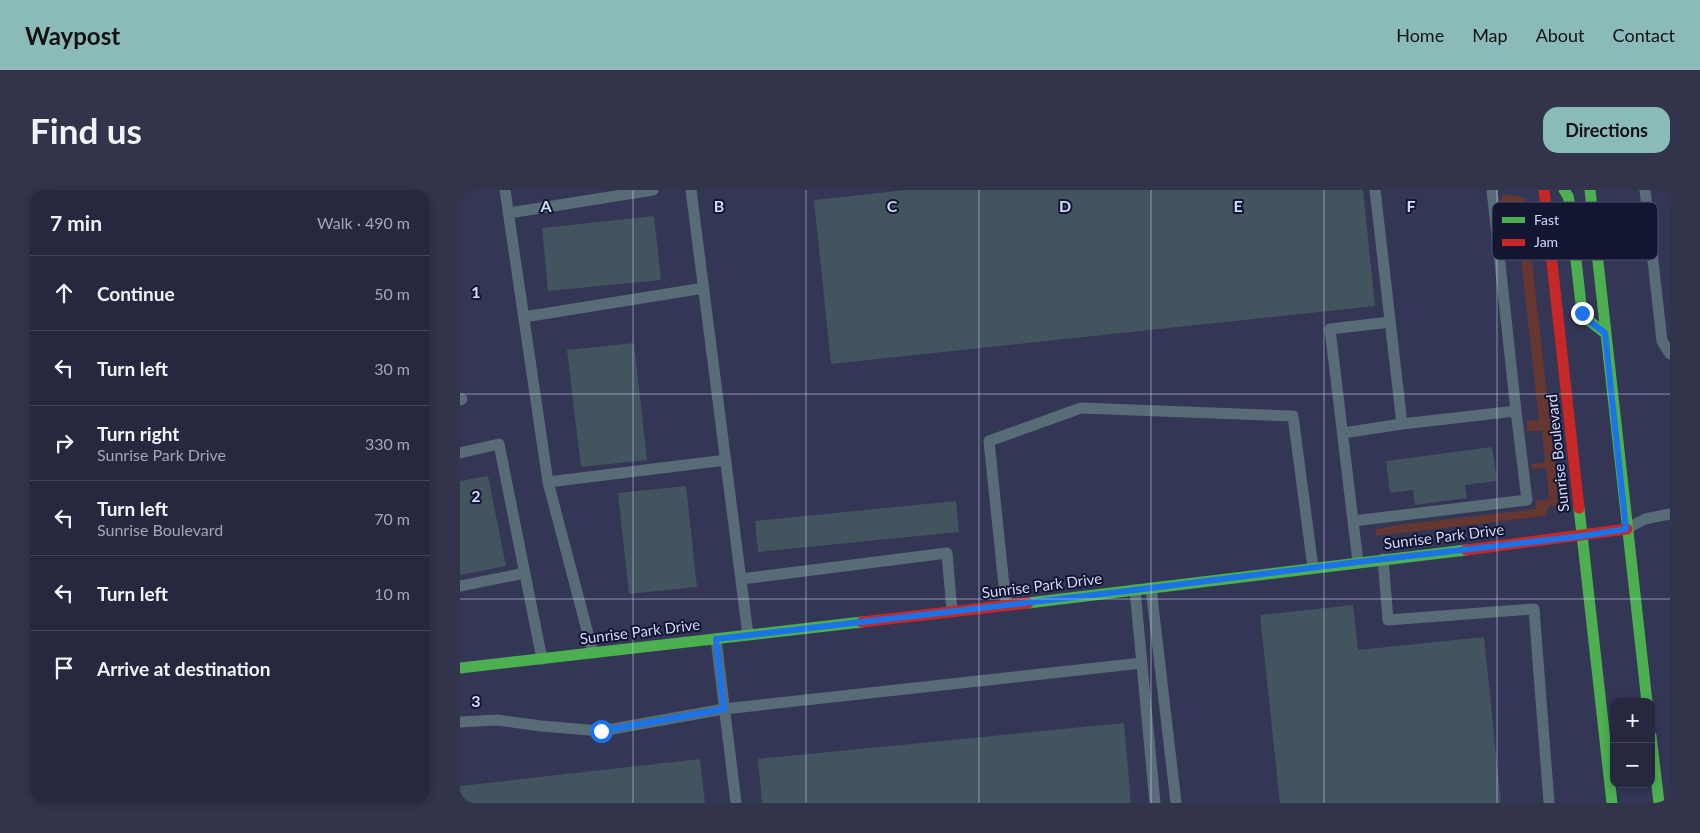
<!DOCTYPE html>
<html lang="en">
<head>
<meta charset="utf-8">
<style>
  body { margin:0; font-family:Lato,sans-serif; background:#32344b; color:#f1f3f6 }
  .controls { position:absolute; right:15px; bottom:15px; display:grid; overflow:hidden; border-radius:10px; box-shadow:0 2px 8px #0003 }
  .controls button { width:45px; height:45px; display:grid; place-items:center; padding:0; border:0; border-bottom:1px solid #424459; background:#262840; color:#f1f3f6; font:25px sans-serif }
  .stop { position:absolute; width:15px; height:15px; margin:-11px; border:4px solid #1a73e8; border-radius:50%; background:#fff }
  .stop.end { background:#1a73e8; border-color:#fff; box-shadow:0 1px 5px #0008 }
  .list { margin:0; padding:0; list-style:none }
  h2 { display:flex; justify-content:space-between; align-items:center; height:65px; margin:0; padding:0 20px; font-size:21px }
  h2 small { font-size:16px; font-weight:400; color:#a4a6b1 }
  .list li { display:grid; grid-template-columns:32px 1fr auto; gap:15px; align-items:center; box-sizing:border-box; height:75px; padding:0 20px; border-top:1px solid #424459 }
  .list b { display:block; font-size:19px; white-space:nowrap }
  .list p { margin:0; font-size:16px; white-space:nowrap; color:#a4a6b1 }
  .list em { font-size:16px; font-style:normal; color:#a4a6b1 }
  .icon { flex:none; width:28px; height:28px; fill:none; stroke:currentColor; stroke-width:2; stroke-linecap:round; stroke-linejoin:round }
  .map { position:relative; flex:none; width:1210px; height:613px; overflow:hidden; border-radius:15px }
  header { display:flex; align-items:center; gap:30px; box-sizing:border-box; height:70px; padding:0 25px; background:#8bbbb9; color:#111 }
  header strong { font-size:24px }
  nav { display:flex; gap:28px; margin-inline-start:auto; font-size:18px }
  .intro { display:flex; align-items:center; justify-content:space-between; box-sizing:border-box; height:120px; padding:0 30px }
  h1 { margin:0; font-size:35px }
  .button { padding:12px 22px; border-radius:15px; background:#8bbbb9; color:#111; font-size:18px; font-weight:700 }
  main { display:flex; gap:30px; padding:0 30px }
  aside { flex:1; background:#262840; border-radius:15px; box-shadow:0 2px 8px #0003 }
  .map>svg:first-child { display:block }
  .green { fill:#653730 }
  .building { fill:#42545e }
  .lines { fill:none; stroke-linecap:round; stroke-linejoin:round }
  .lane { stroke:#576c77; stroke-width:11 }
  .fast { stroke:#4caf50; stroke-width:11 }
  .jam { stroke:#c62828; stroke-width:11 }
  .route { stroke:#1a73e8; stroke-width:6 }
  .grid { fill:none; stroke:#d2daff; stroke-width:1; stroke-opacity:0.55 }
  .labels { text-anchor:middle; stroke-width:4; stroke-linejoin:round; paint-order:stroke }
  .street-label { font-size:15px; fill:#d2daff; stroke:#131630 }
  .key { fill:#131630; stroke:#4c516e; stroke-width:1 }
  .key-label { font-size:14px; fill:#d2daff }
  .grid-label { font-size:16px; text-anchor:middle; font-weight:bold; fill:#d2daff; stroke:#131630; stroke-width:4; stroke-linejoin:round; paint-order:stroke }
</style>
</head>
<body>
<header>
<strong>Waypost</strong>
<nav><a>Home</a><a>Map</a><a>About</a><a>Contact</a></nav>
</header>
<div class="intro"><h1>Find us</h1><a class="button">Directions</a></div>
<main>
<aside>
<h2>7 min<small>Walk · 490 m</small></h2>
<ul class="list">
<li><svg class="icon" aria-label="ahead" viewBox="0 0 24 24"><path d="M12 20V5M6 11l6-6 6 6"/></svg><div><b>Continue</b></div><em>50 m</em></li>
<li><svg class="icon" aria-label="left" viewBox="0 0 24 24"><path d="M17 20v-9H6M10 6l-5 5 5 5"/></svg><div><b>Turn left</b></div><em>30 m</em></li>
<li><svg class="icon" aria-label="right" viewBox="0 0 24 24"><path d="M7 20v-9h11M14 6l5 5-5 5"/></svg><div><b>Turn right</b><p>Sunrise Park Drive</p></div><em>330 m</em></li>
<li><svg class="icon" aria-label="left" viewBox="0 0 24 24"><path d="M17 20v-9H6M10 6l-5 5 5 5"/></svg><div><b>Turn left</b><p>Sunrise Boulevard</p></div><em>70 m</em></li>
<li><svg class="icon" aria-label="left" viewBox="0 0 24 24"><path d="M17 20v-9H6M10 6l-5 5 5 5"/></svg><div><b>Turn left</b></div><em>10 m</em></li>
<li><svg class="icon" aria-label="arrive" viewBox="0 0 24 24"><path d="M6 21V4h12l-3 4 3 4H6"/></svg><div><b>Arrive at destination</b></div></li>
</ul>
</aside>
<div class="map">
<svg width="1210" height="613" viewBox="0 0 1210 613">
  <rect width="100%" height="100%" fill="#333655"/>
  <path class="green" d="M1044,4L1065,8L1098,303L1096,316L1091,315L1087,320V324L1084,326L916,346L915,339L945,334L1076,319L1075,311L1089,309L1086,278L1073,279L1071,277L1072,274L1085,272L1082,241H1067V231L1079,230L1055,15H1042L1041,7Z"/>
  <path class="building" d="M446,0H903L915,116L371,174L354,10Z
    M194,26L201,90L88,101L82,38Z
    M174,153L187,270L121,277L107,160Z
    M1032,257L1037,291L1005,295L1007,308L955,315L953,300L930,303L926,271Z
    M28,286L46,376L0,385V291Z
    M226,296L237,397L169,404L158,303Z
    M496,311L499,342L298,362L295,331Z
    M893,415L898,460L1024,447L1041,613H820L800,425Z
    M664,533L671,613H302L298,569Z
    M240,569L245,613H0V596Z"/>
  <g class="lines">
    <path class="lane" d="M45,0L88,292L133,463
      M231,0L288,445
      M915,0L942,234L1056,221L1032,0
      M1185,0L1202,151L1210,164
      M49,23L193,0
      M64,127L244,98
      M0,210L2,209
      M883,243L942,234
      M0,263L39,254L82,469
      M88,292L266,270
      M893,331L870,139L930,132
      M1168,338L1185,329L1210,324
      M923,369L928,430L1074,419L1089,613
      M898,372L893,331L1067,310L1056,221
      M281,389L487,363L492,421
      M0,396L65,383
      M691,398L716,613
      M675,400L695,613
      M546,415L529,251L621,218L833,226L853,378
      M256,449L276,613
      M0,532L37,530L81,536L141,541L264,519L682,473"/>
    <path class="fast" d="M1104,0L1108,6L1110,17L1122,123L1128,130L1145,143
      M1130,0L1187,512
      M1119,318L1152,613
      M568,413L1006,360
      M0,478L402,432
      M1191,546L1199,613"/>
    <path class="jam" d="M1084,0L1119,318
      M1006,360L1167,339
      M402,432L568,413"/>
  </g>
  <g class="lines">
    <path class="route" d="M141,541L264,519L256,449L675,400L898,372L1122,346L1166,339L1145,143L1128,130L1122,123"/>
  </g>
  <path class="grid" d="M173,0V613M346,0V613M519,0V613M691,0V613M864,0V613M1037,0V613M0,204H1210M0,409H1210"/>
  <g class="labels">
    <g class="street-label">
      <text transform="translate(1098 263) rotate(-96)" y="5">Sunrise Boulevard</text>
      <text transform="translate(984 347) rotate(-7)" y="5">Sunrise Park Drive</text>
      <text transform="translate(582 396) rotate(-7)" y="5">Sunrise Park Drive</text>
      <text transform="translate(180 442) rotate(-7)" y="5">Sunrise Park Drive</text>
    </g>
  </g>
  <rect x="1032" y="12" width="166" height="58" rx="8" class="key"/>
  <rect x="1042" y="27" width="23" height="6" fill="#4caf50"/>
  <rect x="1042" y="49" width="23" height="7" fill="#c62828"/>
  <g class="key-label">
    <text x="1074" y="35">Fast</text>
    <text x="1074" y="57">Jam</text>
  </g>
  <g class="grid-label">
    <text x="86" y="22">A</text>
    <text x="259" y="22">B</text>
    <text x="432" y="22">C</text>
    <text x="605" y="22">D</text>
    <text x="778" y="22">E</text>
    <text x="951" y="22">F</text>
    <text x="16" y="108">1</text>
    <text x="16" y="312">2</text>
    <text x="16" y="517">3</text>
  </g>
</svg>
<div class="controls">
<button>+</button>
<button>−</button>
</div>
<div class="stop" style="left:141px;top:541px"></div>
<div class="stop end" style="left:1122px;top:123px"></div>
</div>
</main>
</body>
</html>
